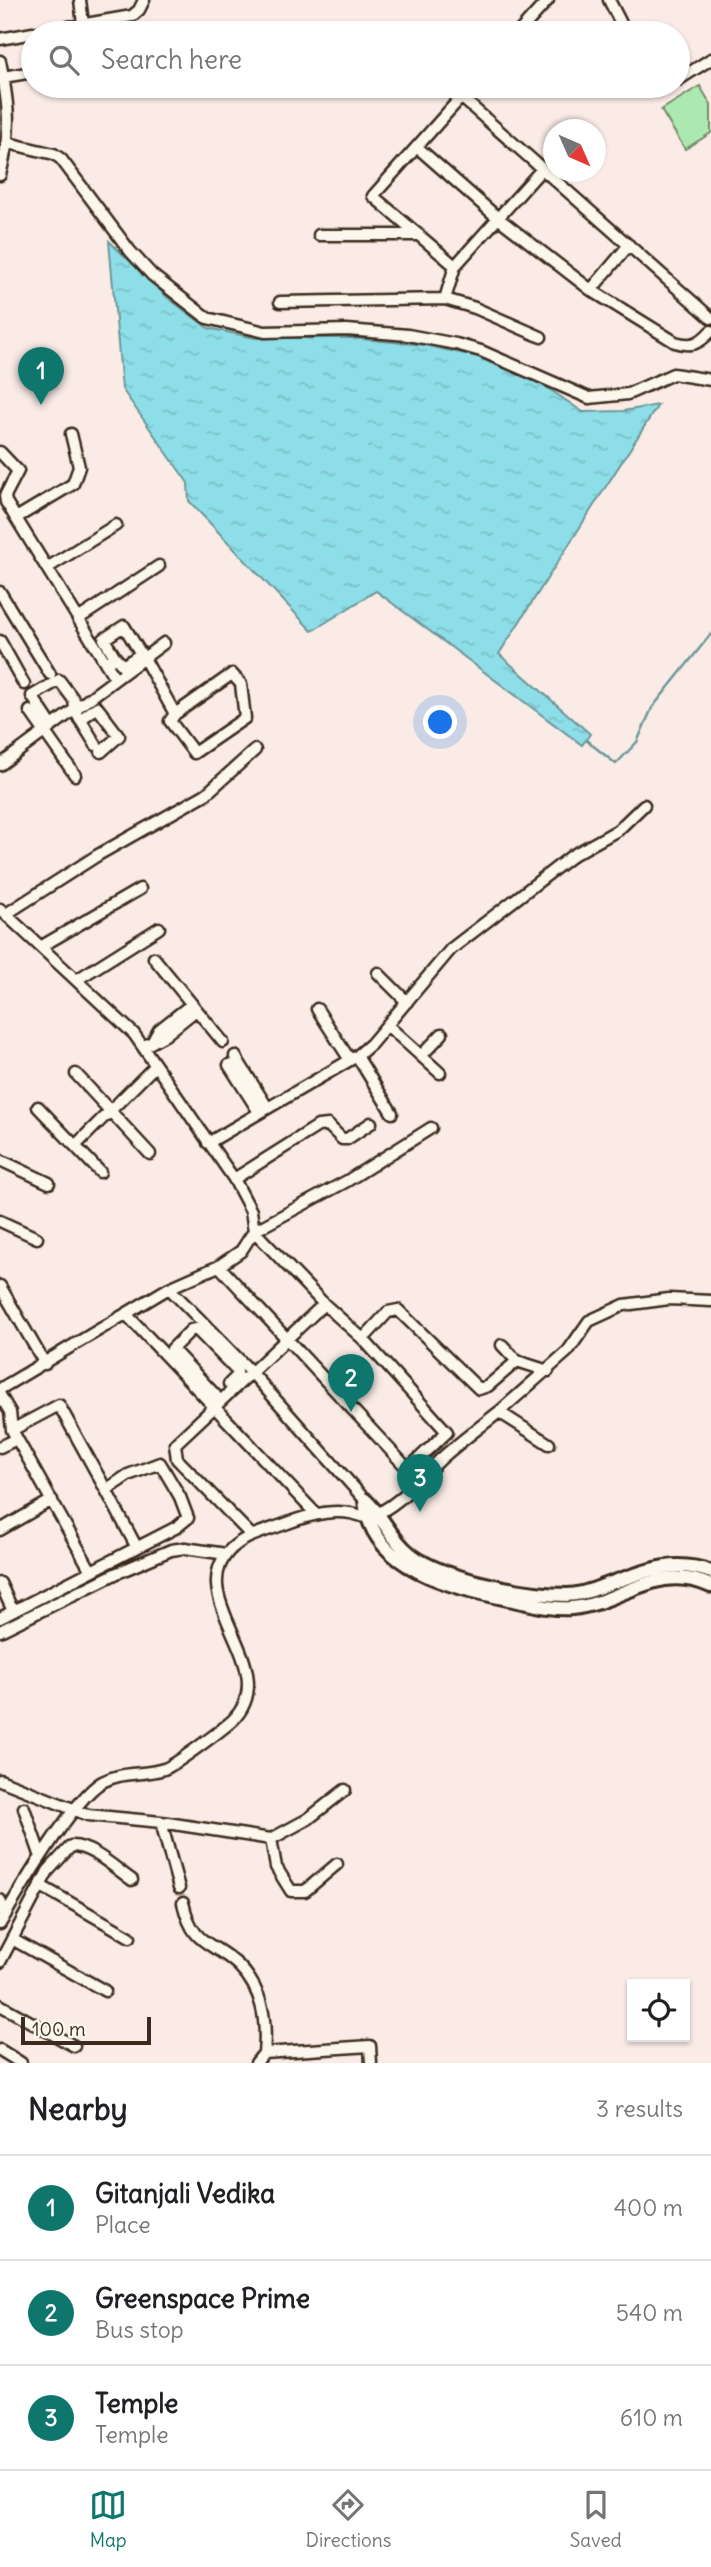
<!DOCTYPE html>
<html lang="en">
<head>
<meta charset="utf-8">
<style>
  body { margin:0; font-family:Delius,sans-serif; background:#f2f2f2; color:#202124 }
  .controls { position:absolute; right:21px; bottom:21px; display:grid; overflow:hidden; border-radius:0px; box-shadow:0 2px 5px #0004 }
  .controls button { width:63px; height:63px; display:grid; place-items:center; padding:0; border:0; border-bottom:2px solid #e0e0e0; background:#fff; color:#202124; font:35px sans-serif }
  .compass { position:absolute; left:543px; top:119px; width:63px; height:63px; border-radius:50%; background:#fff; box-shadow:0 2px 5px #0004; rotate:135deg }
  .scale { position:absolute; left:21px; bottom:18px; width:130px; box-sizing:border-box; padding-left:7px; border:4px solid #3b2a1e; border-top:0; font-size:19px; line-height:24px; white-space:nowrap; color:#3b2a1e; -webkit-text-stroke:5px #fbf7ec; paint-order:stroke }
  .you { position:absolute; left:441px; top:723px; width:24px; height:24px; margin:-18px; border:5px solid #fff; border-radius:50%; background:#1a73e8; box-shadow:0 0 0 10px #1a73e833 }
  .badge { display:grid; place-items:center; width:46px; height:46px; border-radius:50%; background:#0f766e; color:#fff; font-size:23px; font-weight:700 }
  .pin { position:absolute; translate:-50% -58px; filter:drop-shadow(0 2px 4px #0008) }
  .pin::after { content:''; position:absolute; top:37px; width:24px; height:21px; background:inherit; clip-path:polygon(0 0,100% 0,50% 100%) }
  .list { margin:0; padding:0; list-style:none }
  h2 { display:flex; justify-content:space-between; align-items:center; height:91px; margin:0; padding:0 28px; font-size:30px }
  h2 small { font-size:23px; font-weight:400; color:#757577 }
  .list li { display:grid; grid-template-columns:46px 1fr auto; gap:21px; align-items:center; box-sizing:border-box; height:105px; padding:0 28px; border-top:2px solid #e0e0e0 }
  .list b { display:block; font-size:26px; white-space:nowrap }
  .list p { margin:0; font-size:23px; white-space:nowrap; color:#757577 }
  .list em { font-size:23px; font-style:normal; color:#757577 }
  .icon { flex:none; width:38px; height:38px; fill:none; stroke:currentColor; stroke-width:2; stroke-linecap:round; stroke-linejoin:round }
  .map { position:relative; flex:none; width:711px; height:2063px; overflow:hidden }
  .search { position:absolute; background:#fff; box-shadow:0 2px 5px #0004; left:21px; right:21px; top:21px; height:77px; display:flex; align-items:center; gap:18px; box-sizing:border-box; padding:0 24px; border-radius:38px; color:#757577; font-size:26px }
  .sheet { height:406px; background:#fff }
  nav { display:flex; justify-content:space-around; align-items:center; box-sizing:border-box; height:98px; border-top:2px solid #e0e0e0; background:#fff; font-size:19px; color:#757577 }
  nav a { display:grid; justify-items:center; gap:4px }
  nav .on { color:#0f766e }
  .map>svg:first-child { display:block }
  .grass { fill:#ace9b0; stroke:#748a67; stroke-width:2 }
  .water { fill:url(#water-ripples); stroke:#6c9697; stroke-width:2 }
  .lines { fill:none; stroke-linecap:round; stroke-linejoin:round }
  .stream { stroke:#6c9697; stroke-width:2.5 }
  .minor-casing { stroke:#3b2a1e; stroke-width:15 }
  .major-casing { stroke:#3b2a1e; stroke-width:18 }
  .minor { stroke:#fbf7ec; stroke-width:10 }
  .major { stroke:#fbf7ec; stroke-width:12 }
</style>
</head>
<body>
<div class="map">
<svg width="711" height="2063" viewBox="0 0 711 2063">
  <defs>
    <pattern id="water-ripples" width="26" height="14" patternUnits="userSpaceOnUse" patternTransform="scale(1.75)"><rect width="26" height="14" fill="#8ddee8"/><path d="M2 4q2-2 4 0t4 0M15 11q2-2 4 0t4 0" fill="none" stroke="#7bbfc7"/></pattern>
  </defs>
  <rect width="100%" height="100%" fill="#faebe7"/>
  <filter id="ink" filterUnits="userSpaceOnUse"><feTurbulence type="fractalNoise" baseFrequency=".0143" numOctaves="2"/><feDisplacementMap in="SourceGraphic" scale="14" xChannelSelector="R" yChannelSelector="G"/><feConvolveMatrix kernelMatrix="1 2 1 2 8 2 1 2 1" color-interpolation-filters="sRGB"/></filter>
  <g filter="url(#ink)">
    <path class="grass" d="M700,86L711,105V133L685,149L661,110Z"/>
    <path class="water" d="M109,241L168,298L208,328L255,338H351L424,345L479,357L543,385L583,412L623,411L658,405L499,654L590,734L582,745L376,591L312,631L189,501L188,483L122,389Z"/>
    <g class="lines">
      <path class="stream" d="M586,740L616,764L637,742L652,708L711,634"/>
      <defs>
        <path id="minor" d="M80,0L83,24
          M609,0L626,33
          M34,33L132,16L139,10L144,0
          M518,33L548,0
          M0,39L33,33
          M0,61C9,105 12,131 0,175
          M3,77L33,72
          M678,80L711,59
          M660,86H668
          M461,97L711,318
          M8,143L54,154L61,159L130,251L152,275L207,318L265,332L347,330L408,335L456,344L481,351L589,398L628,394L673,374L711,380
          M417,147L498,218L591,290L675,342C692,347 699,344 711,331
          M319,235H419
          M455,266L373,196L471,86
          M591,290L629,245
          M280,302L445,299
          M541,337L475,308L445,299L455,266L542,169
          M0,452L18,471L5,496L6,502L115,678
          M16,518L73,484L79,467L71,434
          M47,568L116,525
          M0,592L50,674
          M78,619L159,566
          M0,641L24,684
          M144,658L175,714L170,721L194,753L245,718L241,684L232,674L175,714
          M106,664L115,657L104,639L124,626L141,654L123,666L115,657
          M30,711L75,775
          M78,716L96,745
          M80,720L97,707L119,736L101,752
          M52,726L32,696L59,680L74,700L75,708
          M0,765L164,643
          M0,909L134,1034L234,1179L251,1211L254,1231L324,1304
          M6,914L98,855L206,794L255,750
          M42,946L140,889
          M154,958L223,1042
          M378,973L407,1002
          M78,979L159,928
          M317,1009L350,1060
          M387,1025L440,1073
          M154,1039L159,1030L192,1004
          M143,1047L165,1035L196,1010
          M235,1056L267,1107
          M357,1056L371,1044L451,949L573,855L618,830L644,805
          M421,1056L442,1034
          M229,1065L259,1112
          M76,1074L150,1154
          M38,1107L100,1172
          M208,1143L357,1056L392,1113
          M76,1145L155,1066
          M0,1160L49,1183
          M234,1179L318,1126L328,1125L342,1139H347L371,1123
          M0,1221L37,1238
          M219,1266L408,1469L447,1432L363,1339
          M0,1286L45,1364
          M169,1288L251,1372L365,1500
          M127,1315L316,1514
          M502,1345L517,1361L548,1371
          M0,1389L169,1288L219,1266L241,1251L254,1231L347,1181L431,1128
          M0,1395L10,1412L12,1430L91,1571
          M216,1396L172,1349L191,1330L196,1329L237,1371V1376L229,1384
          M499,1412L568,1351L589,1321L624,1305L669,1299L711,1301
          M12,1430L59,1405L106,1490
          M0,1447L17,1439
          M0,1530L52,1500
          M252,1536L177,1459L175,1444L324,1304L363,1339L388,1312L398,1310L479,1389L488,1386L517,1361
          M0,1583L13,1611
          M0,1618L177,1527L188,1518L180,1497L160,1463L128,1475L106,1490L136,1546
          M0,1631L117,1573L171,1550L185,1548L226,1554
          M0,1780L88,1815L161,1822L179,1888
          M24,1808L41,1857
          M161,1822L271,1839L308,1819L345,1790
          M271,1839L276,1867L291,1891H305L337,1864
          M41,1886L130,1937
          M0,1900L5,1915
          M183,1903C194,1949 211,1939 239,1966C263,1990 267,2021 264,2053L370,2046L371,2063
          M0,1924C17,1894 74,1798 102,1782C122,1771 142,1776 164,1769C174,1766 223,1729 233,1720C284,1668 185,1601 228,1552C242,1536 266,1531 285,1524C311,1514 340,1506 367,1518C399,1507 419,1479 443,1457C461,1441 480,1427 499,1412L549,1444
          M12,1939L105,1991
          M0,1962L48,1871L71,1846C91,1845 116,1869 132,1880
          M0,2005L74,2046
          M0,2050L21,2063
          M256,2063L264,2053"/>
        <path id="major" d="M365,1500C370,1569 453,1587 508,1599C530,1603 550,1610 572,1608C623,1603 657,1561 711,1586
          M365,1500C383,1516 390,1538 409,1553C439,1579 528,1595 567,1595C578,1595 593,1590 603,1586C641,1573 672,1557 711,1572"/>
      </defs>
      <use href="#minor" class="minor-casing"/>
      <use href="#major" class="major-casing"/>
      <use href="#minor" class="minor"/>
      <use href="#major" class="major"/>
    </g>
  </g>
</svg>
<div class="controls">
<button><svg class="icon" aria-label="locate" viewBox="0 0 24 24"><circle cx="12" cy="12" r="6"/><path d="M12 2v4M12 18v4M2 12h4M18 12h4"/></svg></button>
</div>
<svg class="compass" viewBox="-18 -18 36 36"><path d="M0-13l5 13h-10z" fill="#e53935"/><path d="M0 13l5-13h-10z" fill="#757577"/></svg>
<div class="scale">100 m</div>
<div class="you"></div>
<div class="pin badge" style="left:41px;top:405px">1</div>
<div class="pin badge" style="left:351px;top:1412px">2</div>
<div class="pin badge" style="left:420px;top:1512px">3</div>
<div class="search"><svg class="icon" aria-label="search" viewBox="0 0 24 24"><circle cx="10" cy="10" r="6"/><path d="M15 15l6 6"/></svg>Search here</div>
</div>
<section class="sheet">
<h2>Nearby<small>3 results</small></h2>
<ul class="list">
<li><span class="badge">1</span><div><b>Gitanjali Vedika</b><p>Place</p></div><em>400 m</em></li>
<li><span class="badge">2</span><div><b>Greenspace Prime</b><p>Bus stop</p></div><em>540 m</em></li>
<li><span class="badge">3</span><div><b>Temple</b><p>Temple</p></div><em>610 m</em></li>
</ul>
</section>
<nav>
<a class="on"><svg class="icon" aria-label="map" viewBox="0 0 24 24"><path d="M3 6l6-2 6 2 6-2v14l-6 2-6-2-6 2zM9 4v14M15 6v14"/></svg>Map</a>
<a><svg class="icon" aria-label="directions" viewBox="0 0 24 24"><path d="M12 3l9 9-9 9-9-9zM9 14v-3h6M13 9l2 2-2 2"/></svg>Directions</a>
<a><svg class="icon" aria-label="saved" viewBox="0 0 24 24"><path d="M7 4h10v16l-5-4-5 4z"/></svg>Saved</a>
</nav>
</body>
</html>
